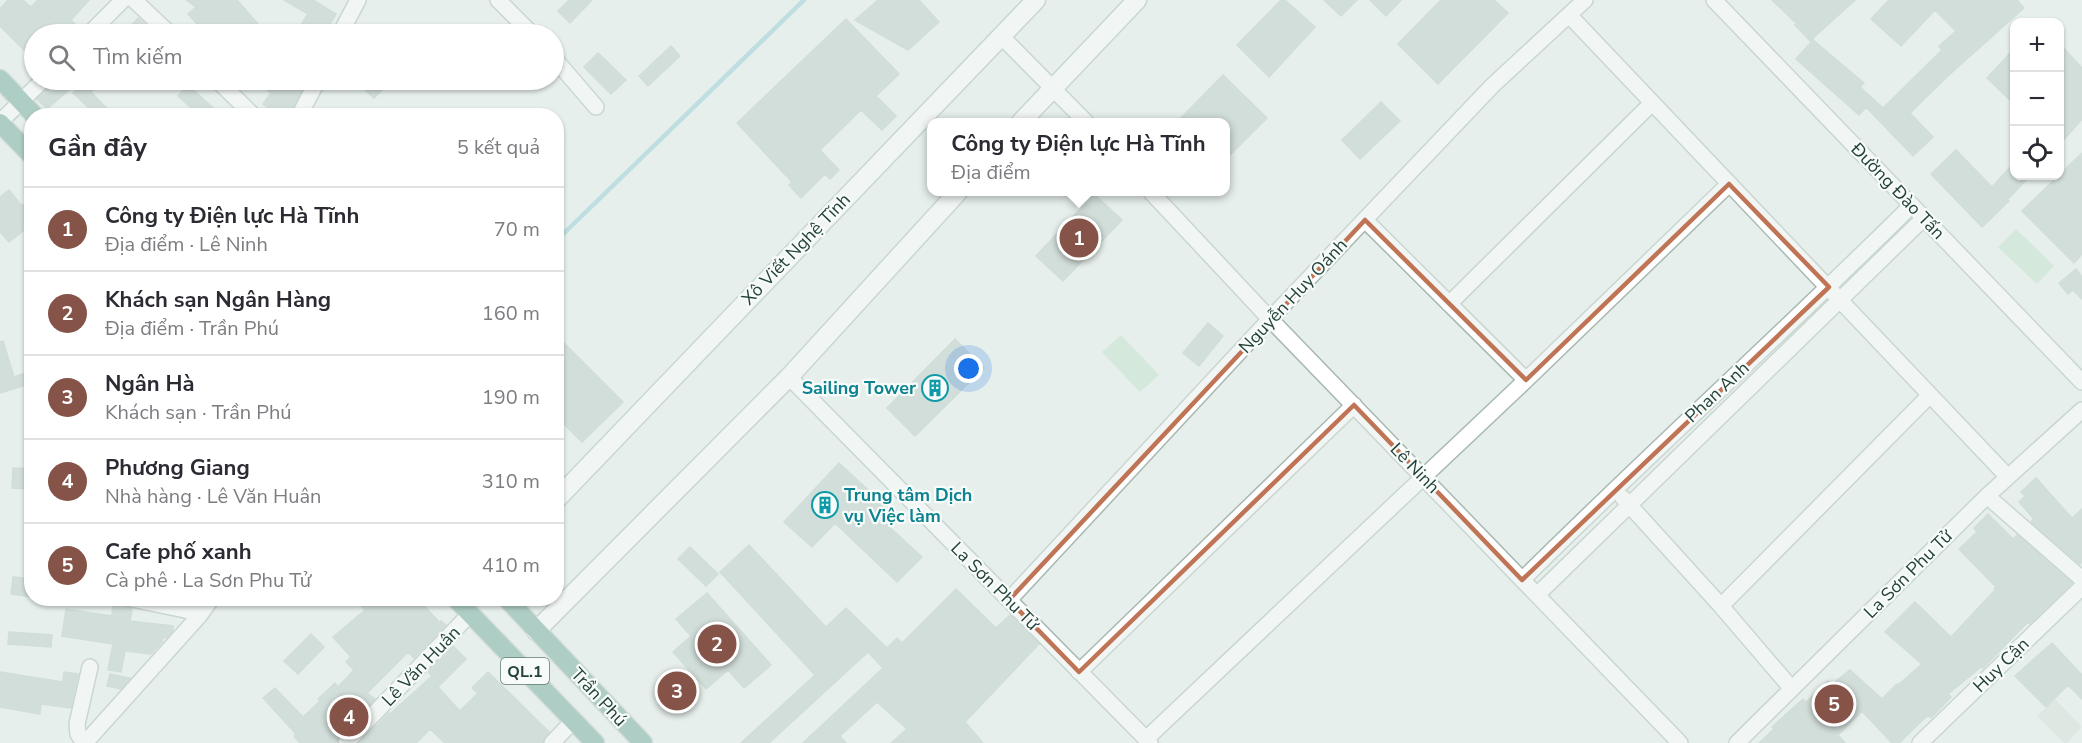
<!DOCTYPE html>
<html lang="vi">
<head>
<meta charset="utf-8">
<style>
  body { margin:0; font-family:"Nunito Sans",sans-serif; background:#f2f2f3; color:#2b2b33 }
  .controls { position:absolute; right:18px; top:18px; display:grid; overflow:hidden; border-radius:12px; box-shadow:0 2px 4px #0004 }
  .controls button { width:54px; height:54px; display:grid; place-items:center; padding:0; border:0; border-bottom:2px solid #e1e1e2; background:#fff; color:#2b2b33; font:30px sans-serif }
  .you { position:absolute; left:969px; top:369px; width:21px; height:21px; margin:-15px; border:4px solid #fff; border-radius:50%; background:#1a73e8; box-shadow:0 0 0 9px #1a73e833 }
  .badge { display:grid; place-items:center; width:39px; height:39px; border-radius:50%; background:#855347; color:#fff; font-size:20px; font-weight:700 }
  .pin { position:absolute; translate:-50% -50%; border:3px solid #fff; box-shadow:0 2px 6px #0006 }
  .popup { position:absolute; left:927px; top:118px; width:303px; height:78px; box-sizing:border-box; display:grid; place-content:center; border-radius:12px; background:#fff; filter:drop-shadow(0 2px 4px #0005); font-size:20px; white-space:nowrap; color:#7c7c81 }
  .popup b { font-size:22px; color:#2b2b33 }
  .popup::after { content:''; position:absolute; left:50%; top:100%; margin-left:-12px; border:12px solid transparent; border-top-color:#fff }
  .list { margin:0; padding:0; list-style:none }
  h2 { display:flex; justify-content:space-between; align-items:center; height:78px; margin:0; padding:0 24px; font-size:26px }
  h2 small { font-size:20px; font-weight:400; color:#7c7c81 }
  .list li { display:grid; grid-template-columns:39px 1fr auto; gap:18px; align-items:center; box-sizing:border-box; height:84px; padding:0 24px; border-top:2px solid #e1e1e2 }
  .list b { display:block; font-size:22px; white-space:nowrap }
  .list p { margin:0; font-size:20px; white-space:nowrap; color:#7c7c81 }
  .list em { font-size:20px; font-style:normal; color:#7c7c81 }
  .icon { flex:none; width:33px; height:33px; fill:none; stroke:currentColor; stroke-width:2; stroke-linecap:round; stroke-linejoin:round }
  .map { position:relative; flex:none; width:2082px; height:743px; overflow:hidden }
  .search { position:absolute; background:#fff; box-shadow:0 2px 4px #0004; left:24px; top:24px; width:540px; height:66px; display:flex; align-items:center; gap:15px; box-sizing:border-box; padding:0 21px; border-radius:33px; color:#7c7c81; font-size:22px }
  .panel { position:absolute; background:#fff; box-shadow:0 2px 4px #0004; left:24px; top:108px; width:540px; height:498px; border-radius:24px }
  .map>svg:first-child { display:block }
  .built { fill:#d4dfda }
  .green { fill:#bfe0c8 }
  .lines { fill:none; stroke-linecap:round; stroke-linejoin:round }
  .stream { stroke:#8ec9d4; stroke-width:4.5 }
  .building { fill:#bbcac4; stroke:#b8c9c2; stroke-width:1.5 }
  .street-casing { stroke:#a8b8b2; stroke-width:18 }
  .secondary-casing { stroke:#a4bbb3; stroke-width:21 }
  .primary-casing { stroke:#c2cac8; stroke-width:21 }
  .street { stroke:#fff; stroke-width:15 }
  .secondary { stroke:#fff; stroke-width:18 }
  .primary { stroke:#6aa596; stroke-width:18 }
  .marked { fill:none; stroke:#c07456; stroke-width:4.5; stroke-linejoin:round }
  .labels { text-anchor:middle; stroke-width:4.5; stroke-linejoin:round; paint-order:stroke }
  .shield { fill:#f7fbf9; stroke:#637a73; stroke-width:1.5 }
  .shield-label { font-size:16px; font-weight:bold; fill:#24423a }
  .street-label { font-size:18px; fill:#24423a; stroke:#f7fbf9 }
  .culture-label { font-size:18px; font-weight:bold; fill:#0d838f; stroke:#f7fbf9; text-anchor:end }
</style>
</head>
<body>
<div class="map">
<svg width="2082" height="743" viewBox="0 0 2082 743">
  <rect width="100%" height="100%" fill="#e6efeb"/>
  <path class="built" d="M2055,699L2082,727L2067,743H2064L2037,716Z"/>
  <path class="green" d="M2016,229L2054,266L2037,284L1998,247Z
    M1121,335L1159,375L1140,392L1102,352Z"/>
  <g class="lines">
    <path class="stream" d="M556,241L804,0"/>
  </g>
  <path class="building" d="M8,0H23L31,7L38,0H89L71,20L78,27L70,34H34V60L0,26V9Z
    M186,0H237L258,24L246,34H206L188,14L196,7Z
    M284,0H313L336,14L324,34H295L308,14Z
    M569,0H592L570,23L558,11Z
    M878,0H919L939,22L908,50L855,20Z
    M1281,0H1285L1315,27L1269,77L1237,45Z
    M1324,0H1357L1341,16Z
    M1370,0H1401L1386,16Z
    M1441,0H1494L1508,13L1438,84L1398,44Z
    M1772,0H1855L1810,41L1795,25L1797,24Z
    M1889,0H2017L2024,8L1949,75L1910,113L1933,137L1913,156L1866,107L1859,115L1796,59L1813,40L1864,83L1860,87L1883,108L1942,50L1939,46L1956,31L1935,10L1901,46L1871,19Z
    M138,18L156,34H134L129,28Z
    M846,19L899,74L876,96L896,116L882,130L861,110L820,150L839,170L830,179L825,174L801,198L789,185L792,182L737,123Z
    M2060,44L2082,68V119L2060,144Z
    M671,46L680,56L648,86L639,76Z
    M2014,49V104L1987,78Z
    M598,53L626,80L611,94L584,67Z
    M1223,75L1267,118L1226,159V123H1176Z
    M52,80H61L69,90L47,109L37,99L50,87Z
    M85,80H102L91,92L114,116H85L91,110L73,93Z
    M253,80H307L289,116H280L263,104L271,93Z
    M372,81L382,90L374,98L364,89Z
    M188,85L222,116H200L178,96Z
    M1381,102L1400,121L1360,159L1342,140Z
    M1956,150L1992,187L2014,163V176H2030L2007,200L2009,201L1982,227L1931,174Z
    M2082,153V254L2074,263L2022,211Z
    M9,190L22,206L26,203L32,210V224L9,242L0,232V197Z
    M1094,194L1122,220L1063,281L1036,256Z
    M2076,269L2082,277V299L2073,290L2068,294L2059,283Z
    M1208,323L1223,336L1199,366L1183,353Z
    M955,339L984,368L915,436L887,408Z
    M3,341L14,377L32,371V383L0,393V342Z
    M564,343L623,402L582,442L556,416V350Z
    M839,463L893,513L884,522L922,557L897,582L835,523L812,547L784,522Z
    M13,468L32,469V489L12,488Z
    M2036,478L2072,518L2082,509V562L2080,564L2031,522L2034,519L2019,502L2025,496L2021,492Z
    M1988,514L2013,539L2017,535L2072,583L2030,624L2028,622L1983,668L1981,667L1948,694L1951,697L1931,718L1928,715L1899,743H1892L1862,711L1838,735L1845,743H1759L1774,729L1772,727L1803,699L1806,702L1828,681L1831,685L1850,670L1882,699L1897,684L1898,685L1922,664L1885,632L1915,602L1951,637L1995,590L1994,589L1996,587L1959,549L1977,532L1974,528Z
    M749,545L826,627L846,608L887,648L897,638L902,643L956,589L996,628L1010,615L1039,644L965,722L983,743H891L907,729L877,702L840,736L846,743H803L883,668L868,652L769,743H741L815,675L720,572Z
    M690,547L718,574L706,586L678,559Z
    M13,577L32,579V597L11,594Z
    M707,593L771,665L744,688L728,670L706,689L673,652L691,636L676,619Z
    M354,598H417L440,623L441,621L446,625L414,658L408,652L367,693L375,699L339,736L337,743H300L294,736L296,734L263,698L275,688L303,717L320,701L318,699L335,683L338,687L354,670L346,662L351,657L333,637L365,610Z
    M113,603L132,609L130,621L173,626V631L166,638H163L162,642L151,654L125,651L121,672L108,670L113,644L62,636L66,609L112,616Z
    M9,632L52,635L51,647L8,644Z
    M311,634L324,647L298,674L284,661Z
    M2052,643L2082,675V699L2068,685L2046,707L2015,676Z
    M453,646L466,659L438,687L460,711L478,693L472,688L488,672L549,732L543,743H445L430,729L416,743H360L389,713L390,714L432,676L428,672Z
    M0,672L63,682L64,672L78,674L71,708L41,704L40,714L0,707Z
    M110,674L130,678V679L121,689L107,686Z"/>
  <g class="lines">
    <defs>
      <path id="street" d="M134,0L170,34
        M498,0L532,34
        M1714,0L2082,382
        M1569,15L2008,477
        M89,34L123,0
        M340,34L358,0
        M1001,36L1086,122
        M554,58L596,107
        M217,80L254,116
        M299,116L318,80
        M0,122L43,80
        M1151,192L1270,319L1680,743
        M1365,220L1526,380
        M1449,304L1652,103
        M789,377L1150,743
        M1987,496L2082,579
        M1623,498L1721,606L1792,689
        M1522,580C1650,453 1784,332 1912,205
        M1537,595L1924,218
        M127,598L185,610L200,615
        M1009,600L1270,319L1493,85L1585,0
        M1721,606L1930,395
        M1079,672L1354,405
        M1146,739L1524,382L1729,184
        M84,743L78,734L77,724L90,667
        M85,743L200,615L212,598
        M346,743L470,614
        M552,743L573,721
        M1737,743L1987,496L2082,410
        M1920,743L2082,587"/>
      <path id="secondary" d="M1021,122L1137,0
        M556,500L1036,0
        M536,631L789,377L958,192"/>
      <path id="primary" d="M0,79L35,116
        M0,123L32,156
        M455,598L595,743
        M506,598L643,743"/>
    </defs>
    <use href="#street" class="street-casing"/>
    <use href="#secondary" class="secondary-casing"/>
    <use href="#primary" class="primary-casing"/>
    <use href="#street" class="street"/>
    <use href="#secondary" class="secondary"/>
    <use href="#primary" class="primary"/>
  </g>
  <path d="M0 0H2082V743H0ZM1729,184L1829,287L1522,580L1354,405L1079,672L1009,600L1365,220L1526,380Z" fill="#e6efeb" fill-opacity=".55" fill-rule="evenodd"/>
  <path class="marked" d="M1729,184L1829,287L1522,580L1354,405L1079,672L1009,600L1365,220L1526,380Z"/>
  <defs>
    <symbol id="building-ring" viewBox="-11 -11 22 22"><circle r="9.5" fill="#f7fbf9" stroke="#0f9aa8" stroke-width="1.5"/><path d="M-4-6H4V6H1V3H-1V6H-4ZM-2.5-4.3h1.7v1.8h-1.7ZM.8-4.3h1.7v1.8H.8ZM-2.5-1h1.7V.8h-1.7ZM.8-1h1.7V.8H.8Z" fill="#0f9aa8"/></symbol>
  </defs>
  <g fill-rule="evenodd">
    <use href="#building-ring" x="920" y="373" width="30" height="30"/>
    <use href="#building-ring" x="810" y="490" width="30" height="30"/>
  </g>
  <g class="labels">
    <rect class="shield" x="501" y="658" width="48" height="26" rx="4.5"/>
    <g class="shield-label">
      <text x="525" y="677">QL.1</text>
    </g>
    <g class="street-label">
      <text transform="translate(1898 191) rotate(46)" y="6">Đường Đào Tấn</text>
      <text transform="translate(796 249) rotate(-46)" y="6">Xô Viết Nghệ Tĩnh</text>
      <text transform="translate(1293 296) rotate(-47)" y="6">Nguyễn Huy Oánh</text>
      <text transform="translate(1717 392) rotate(-43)" y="6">Phan Anh</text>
      <text transform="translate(1415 468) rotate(46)" y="6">Lê Ninh</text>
      <text transform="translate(1908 574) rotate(-45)" y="6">La Sơn Phu Tử</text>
      <text transform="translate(995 586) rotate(45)" y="6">La Sơn Phu Tử</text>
      <text transform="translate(2001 665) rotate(-44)" y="6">Huy Cận</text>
      <text transform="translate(421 666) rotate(-46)" y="6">Lê Văn Huân</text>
      <text transform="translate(599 697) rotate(47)" y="6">Trần Phú</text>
    </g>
    <g class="culture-label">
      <text x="916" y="394">Sailing Tower</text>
      <text x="844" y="501" text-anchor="start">Trung tâm Dịch<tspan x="844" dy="21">vụ Việc làm</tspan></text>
    </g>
  </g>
</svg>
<div class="controls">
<button>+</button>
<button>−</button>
<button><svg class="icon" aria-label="locate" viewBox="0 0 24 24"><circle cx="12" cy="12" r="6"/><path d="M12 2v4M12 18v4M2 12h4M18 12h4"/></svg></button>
</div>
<div class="you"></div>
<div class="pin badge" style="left:1079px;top:238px">1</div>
<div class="popup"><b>Công ty Điện lực Hà Tĩnh</b>Địa điểm</div>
<div class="pin badge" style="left:717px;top:644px">2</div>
<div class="pin badge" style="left:677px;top:691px">3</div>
<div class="pin badge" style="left:349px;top:717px">4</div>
<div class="pin badge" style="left:1834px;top:704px">5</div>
<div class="search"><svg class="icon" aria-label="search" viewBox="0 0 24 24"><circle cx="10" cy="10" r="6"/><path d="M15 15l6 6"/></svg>Tìm kiếm</div>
<section class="panel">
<h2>Gần đây<small>5 kết quả</small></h2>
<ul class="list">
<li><span class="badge">1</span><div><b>Công ty Điện lực Hà Tĩnh</b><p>Địa điểm · Lê Ninh</p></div><em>70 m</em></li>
<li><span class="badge">2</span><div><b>Khách sạn Ngân Hàng</b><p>Địa điểm · Trần Phú</p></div><em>160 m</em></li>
<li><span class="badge">3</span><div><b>Ngân Hà</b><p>Khách sạn · Trần Phú</p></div><em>190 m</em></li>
<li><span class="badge">4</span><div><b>Phương Giang</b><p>Nhà hàng · Lê Văn Huân</p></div><em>310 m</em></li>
<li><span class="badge">5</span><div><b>Cafe phố xanh</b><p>Cà phê · La Sơn Phu Tử</p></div><em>410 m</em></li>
</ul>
</section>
</div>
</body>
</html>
